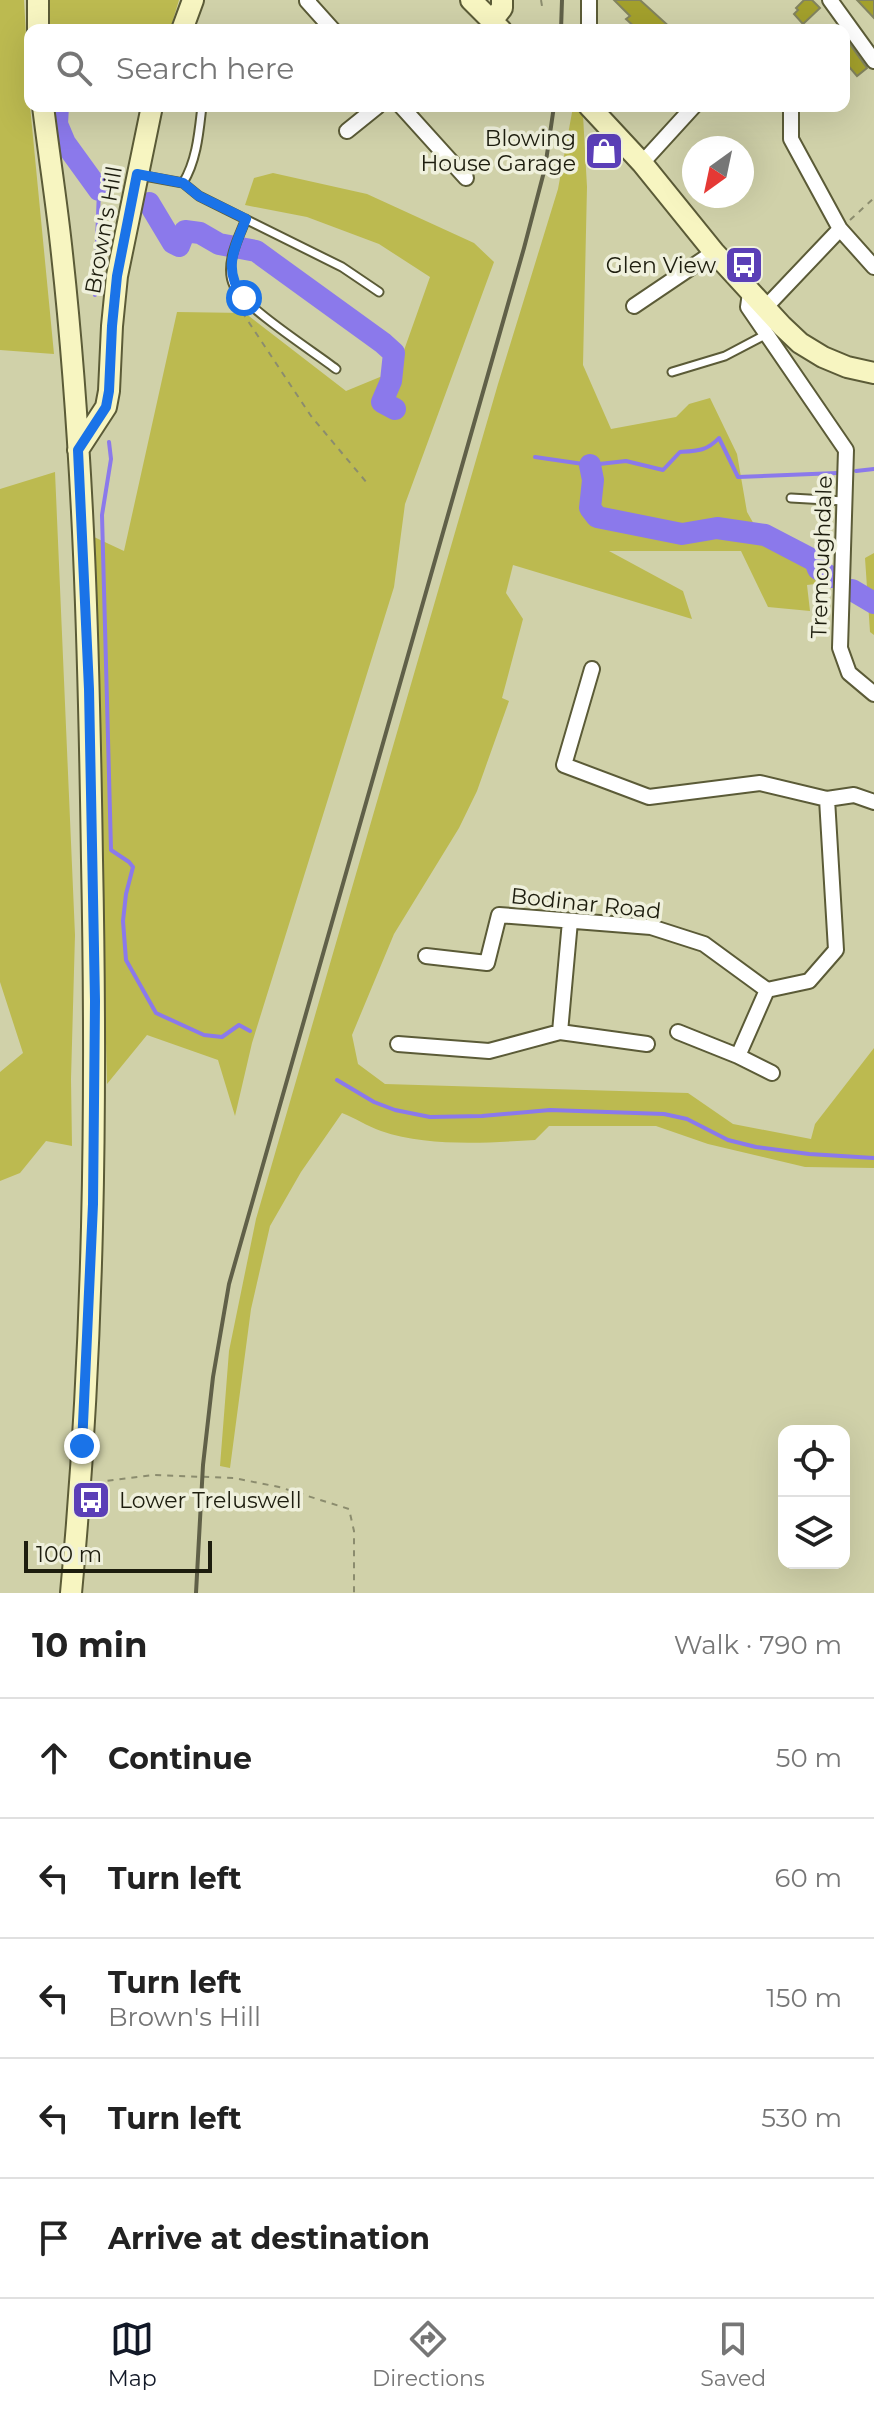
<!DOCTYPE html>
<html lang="en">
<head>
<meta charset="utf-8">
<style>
  body { margin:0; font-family:Montserrat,sans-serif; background:#f2f2f2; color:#222 }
  .controls { position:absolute; right:24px; bottom:24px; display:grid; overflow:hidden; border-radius:16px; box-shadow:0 8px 32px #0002 }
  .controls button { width:72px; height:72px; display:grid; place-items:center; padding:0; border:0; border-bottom:2px solid #e0e0e0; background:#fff; color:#222; font:40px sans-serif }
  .compass { position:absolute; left:682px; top:136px; width:72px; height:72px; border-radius:50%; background:#fff; box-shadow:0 8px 32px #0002; rotate:213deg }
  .scale { position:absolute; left:24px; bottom:20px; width:188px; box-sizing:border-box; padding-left:8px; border:4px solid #1d1d0e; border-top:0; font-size:22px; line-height:28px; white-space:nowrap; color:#1d1d0e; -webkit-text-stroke:6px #eff0dc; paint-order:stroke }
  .stop { position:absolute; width:24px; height:24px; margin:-18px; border:6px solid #1a73e8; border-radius:50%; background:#fff }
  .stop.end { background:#1a73e8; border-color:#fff; box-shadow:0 2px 8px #0008 }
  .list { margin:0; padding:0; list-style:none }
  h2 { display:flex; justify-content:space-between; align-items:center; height:104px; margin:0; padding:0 32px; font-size:34px }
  h2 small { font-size:26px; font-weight:400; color:#767676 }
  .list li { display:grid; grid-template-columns:52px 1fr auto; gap:24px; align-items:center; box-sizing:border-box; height:120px; padding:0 32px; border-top:2px solid #e0e0e0 }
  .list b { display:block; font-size:30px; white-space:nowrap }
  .list p { margin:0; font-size:26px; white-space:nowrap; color:#767676 }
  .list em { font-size:26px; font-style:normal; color:#767676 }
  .icon { flex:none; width:44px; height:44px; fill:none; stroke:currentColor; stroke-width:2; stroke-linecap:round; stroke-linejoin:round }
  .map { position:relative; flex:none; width:874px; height:1593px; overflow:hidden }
  .search { position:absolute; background:#fff; box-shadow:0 8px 32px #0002; left:24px; right:24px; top:24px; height:88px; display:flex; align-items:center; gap:20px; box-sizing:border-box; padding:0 28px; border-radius:16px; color:#767676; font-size:30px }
  .sheet { height:704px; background:#fff }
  nav { display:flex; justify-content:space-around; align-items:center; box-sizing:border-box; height:112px; border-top:2px solid #e0e0e0; background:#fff; font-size:22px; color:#767676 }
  nav a { display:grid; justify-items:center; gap:4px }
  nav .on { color:#111827 }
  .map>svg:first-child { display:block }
  .green { fill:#bcba50 }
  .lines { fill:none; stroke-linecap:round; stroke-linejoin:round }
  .stream { stroke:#8b79eb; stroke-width:4 }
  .river { stroke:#8b79eb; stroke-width:22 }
  .building { fill:#a3a02c; stroke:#82835e; stroke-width:2 }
  .lane-casing { stroke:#5b5b37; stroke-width:11 }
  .street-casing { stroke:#5b5b37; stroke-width:18 }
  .secondary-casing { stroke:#5b5b37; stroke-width:24 }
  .path { stroke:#8b8c6e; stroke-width:2; stroke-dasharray:6 6; stroke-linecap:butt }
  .lane { stroke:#fff; stroke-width:7 }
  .street { stroke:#fff; stroke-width:14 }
  .secondary { stroke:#f7f5c1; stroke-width:20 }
  .rail { stroke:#606048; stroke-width:4 }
  .route { stroke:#1a73e8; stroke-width:10 }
  .labels { text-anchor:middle; stroke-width:7; stroke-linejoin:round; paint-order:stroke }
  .poi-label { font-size:22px; fill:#1d1d0e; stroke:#eff0dc; text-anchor:end }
  .street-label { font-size:22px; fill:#1d1d0e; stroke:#eff0dc }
</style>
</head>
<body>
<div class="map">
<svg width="874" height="1593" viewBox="0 0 874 1593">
  <rect width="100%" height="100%" fill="#d0d1a9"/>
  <path class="green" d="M0,0H24L30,106L54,354L0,350Z
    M42,0H179L170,30H40Z
    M573,107L583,115L587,187L583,365L611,429L676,417L689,404L710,398L737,454L747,512L755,526L830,569L832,582L807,585L810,611L768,607L741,551H609L683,591L692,619L513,565L506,593L523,619L502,698L509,701L477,791L459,828L394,934L352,1035L358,1064L385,1084L688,1093L733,1124L811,1139L815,1124L874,1048V1168L805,1167L708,1144L656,1126H549L535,1140C486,1143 428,1147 381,1131C367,1126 355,1118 342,1113L301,1172L270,1226L251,1309L230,1468L220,1466L229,1351L256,1219L498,384L558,189Z
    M273,173L367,194L474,243L494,262L405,504L394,587L252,1043L235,1116L218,1060L147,1035L107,1084L94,537L124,551L177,312L245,313L346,391L397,370L430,277L379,244L307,217L245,205L254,178Z
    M55,472L75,935L71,1079L72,1146L46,1141L20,1173L0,1181V1072L23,1053L0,982V489Z
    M874,553V635L870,632L865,558Z"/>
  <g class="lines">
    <path class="stream" d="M95,295L99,190
      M109,442L111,459L102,515L111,850L129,862L133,867L126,894L123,921L126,960L156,1013L204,1035L222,1037L239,1025L250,1031
      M535,457L590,465L626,461L663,470L680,452C697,451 707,451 719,438L738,477L837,473
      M856,471L874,469
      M337,1080L374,1102L395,1110L430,1117L482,1116L550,1110L664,1114L687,1119L728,1140L756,1147L809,1154L874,1158"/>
    <path class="river" d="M58,106L57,124L65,143L99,190
      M149,203L173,243L179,246L185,231L200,233L219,244L256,251L383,343L394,353L391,381L382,402L395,409
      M590,465L593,480L590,508L597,517L682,534L717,528L765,535L815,561L818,569L831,577
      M852,590L874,603"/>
  </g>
  <path class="building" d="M614,0H640L673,30H638L626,19L630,16Z
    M804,0H812L820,8L803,24L794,14L798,10L796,8Z
    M857,0H874V18Z
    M844,36L867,68L857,76L844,61Z"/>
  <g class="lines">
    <defs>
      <path id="lane" d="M139,175L183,183L199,196L342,267L379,292
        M183,183C197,160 199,132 202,106
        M246,219C238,239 224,265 234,286C244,307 314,352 336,369
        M672,372L725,356L767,334
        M791,498L844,501"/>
      <path id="street" d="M309,0L307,1L333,30
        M589,0V30
        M830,0L874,61
        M401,106L466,178
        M791,107V139L840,229
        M347,131L378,106
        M642,163L694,106
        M750,293L748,307L846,450L840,648L849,673L874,694
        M634,306L714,252
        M764,309L840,229L874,267
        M592,669L564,765L649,797L760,783L827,799L854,795L874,802
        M426,956L487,963L499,915L651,927L704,944L767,990L809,981L836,950L827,799
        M560,1032L647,1044
        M678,1032L738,1056L767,990
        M398,1044L489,1051L560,1032L570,921
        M738,1056L772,1073"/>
      <path id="secondary" d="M471,0L501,30
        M491,22L502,8V0
        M38,30V0
        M182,30L193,0
        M43,106C49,155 57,205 62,254C84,455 89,658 92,860C97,1105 94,1349 71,1593
        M589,106L642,163L714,252L782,326L800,343L823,357L847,367L874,373
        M78,450L106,407L109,391L112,326L117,276L152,106"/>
    </defs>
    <use href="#lane" class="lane-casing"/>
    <use href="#street" class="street-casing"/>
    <use href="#secondary" class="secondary-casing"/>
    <path class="path" d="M541,0L542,6
      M850,220L874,198
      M242,312L311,416L367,483
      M96,1484L106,1481L153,1475L234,1478L279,1487L349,1509L354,1531V1593"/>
    <use href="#lane" class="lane"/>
    <use href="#street" class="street"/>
    <use href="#secondary" class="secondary"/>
    <path class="rail" d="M561,30L562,0
      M196,1593L203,1465L213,1377L229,1284L524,248L545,168L554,106"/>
  </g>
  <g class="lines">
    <path class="route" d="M82,1446L93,1204L95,1001L89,689L78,450L106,407L109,391L112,326L117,276L137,174L183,183L199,196L246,219C234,249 222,270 244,298"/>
  </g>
  <defs>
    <symbol id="shop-square" viewBox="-11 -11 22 22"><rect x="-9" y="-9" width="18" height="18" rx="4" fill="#5b3fb7" stroke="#eff0dc"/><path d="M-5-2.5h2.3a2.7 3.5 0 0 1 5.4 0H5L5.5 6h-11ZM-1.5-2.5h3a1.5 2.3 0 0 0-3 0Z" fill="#fff"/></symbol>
    <symbol id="bus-square" viewBox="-11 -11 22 22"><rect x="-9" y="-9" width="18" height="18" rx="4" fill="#5b3fb7" stroke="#eff0dc"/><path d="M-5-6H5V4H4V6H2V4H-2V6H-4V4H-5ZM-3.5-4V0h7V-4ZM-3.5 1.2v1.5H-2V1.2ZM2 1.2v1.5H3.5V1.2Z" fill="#fff"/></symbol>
  </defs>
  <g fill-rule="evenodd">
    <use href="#shop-square" x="582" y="129" width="44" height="44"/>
    <use href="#bus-square" x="722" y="243" width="44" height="44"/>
    <use href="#bus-square" x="69" y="1478" width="44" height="44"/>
  </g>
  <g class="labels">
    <g class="poi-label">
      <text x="576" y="146">Blowing<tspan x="576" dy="25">House Garage</tspan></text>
      <text x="716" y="273">Glen View</text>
      <text x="119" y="1508" text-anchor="start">Lower Treluswell</text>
    </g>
    <g class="street-label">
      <text transform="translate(103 230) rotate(-80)" y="8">Brown's Hill</text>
      <text transform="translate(821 557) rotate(-88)" y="8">Tremoughdale</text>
      <text transform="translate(586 903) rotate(6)" y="8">Bodinar Road</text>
    </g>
  </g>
</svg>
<div class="controls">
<button><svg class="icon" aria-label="locate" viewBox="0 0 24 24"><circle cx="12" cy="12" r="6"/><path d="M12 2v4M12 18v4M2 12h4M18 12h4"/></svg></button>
<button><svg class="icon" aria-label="layers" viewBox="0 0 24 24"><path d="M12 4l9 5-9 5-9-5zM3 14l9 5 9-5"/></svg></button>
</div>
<svg class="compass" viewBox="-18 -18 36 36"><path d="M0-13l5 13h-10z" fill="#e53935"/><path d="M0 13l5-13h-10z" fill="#767676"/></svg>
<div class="scale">100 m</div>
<div class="stop" style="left:244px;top:298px"></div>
<div class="stop end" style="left:82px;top:1446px"></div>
<div class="search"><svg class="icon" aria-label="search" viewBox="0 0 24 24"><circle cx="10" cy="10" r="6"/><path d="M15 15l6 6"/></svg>Search here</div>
</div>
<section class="sheet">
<h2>10 min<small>Walk · 790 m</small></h2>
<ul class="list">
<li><svg class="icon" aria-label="ahead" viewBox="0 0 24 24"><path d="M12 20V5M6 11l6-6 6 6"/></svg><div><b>Continue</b></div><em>50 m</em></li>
<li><svg class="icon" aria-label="left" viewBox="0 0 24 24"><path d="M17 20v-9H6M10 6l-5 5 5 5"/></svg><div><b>Turn left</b></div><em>60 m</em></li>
<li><svg class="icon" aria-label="left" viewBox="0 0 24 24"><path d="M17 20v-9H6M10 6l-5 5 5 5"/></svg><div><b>Turn left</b><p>Brown's Hill</p></div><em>150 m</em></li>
<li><svg class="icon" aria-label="left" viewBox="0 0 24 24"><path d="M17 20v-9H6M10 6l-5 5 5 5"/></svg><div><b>Turn left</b></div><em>530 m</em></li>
<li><svg class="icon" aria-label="arrive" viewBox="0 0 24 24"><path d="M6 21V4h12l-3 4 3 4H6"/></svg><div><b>Arrive at destination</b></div></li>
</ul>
</section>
<nav>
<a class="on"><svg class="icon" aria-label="map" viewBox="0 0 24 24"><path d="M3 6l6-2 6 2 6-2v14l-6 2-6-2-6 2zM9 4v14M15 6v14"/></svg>Map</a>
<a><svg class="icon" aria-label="directions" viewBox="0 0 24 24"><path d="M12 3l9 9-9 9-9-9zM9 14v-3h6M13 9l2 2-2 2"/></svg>Directions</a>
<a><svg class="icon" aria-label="saved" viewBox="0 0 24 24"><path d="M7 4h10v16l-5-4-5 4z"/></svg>Saved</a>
</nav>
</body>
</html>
